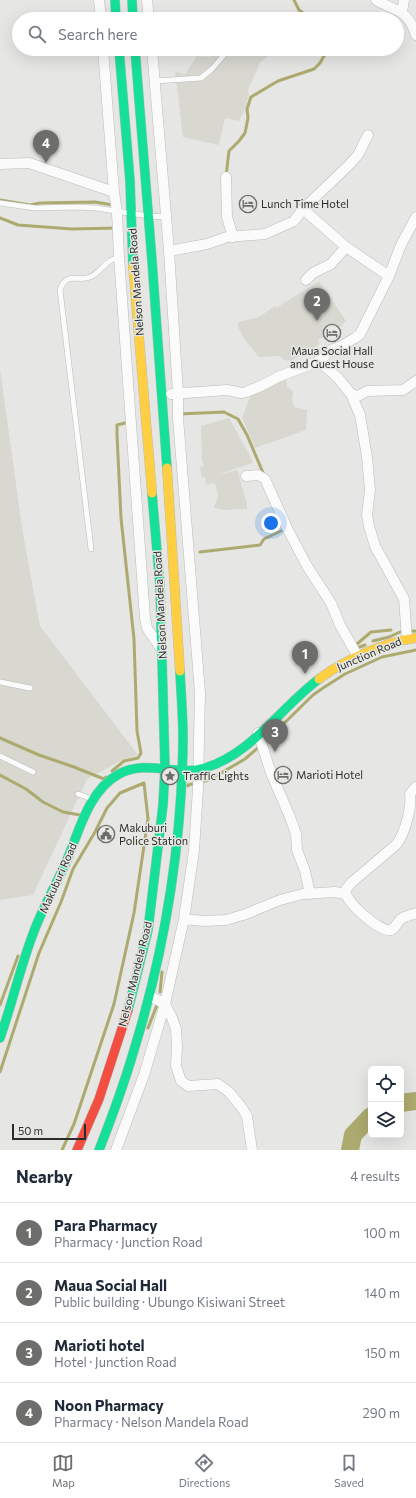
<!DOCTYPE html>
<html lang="en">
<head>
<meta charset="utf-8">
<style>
  body { margin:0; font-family:Commissioner,sans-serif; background:#f2f2f3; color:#1f2937 }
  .controls { position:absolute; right:12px; bottom:12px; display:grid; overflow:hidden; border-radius:6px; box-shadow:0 4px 16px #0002 }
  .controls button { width:36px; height:36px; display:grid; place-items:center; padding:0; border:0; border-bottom:1px solid #e0e1e3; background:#fff; color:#1f2937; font:20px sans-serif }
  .scale { position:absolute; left:12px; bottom:10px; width:74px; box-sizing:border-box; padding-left:4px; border:2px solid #2c2c2b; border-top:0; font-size:11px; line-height:14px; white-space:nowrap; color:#2c2c2b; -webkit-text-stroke:3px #e7e7e3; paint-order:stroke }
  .you { position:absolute; left:271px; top:523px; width:14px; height:14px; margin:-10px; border:3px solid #fff; border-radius:50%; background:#1a73e8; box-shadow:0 0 0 6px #1a73e833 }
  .badge { display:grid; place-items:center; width:26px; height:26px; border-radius:50%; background:#6d6d6c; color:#fff; font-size:13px; font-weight:700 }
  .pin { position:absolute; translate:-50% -33px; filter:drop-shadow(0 1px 2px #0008) }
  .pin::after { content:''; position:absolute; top:21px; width:14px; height:12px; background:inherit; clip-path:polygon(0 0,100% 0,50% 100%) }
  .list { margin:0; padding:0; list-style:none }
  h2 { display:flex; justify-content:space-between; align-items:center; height:52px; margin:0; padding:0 16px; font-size:17px }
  h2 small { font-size:13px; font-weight:400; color:#747a83 }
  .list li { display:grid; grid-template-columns:26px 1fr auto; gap:12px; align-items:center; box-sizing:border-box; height:60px; padding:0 16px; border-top:1px solid #e0e1e3 }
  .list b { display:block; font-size:15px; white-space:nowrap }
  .list p { margin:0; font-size:13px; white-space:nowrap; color:#747a83 }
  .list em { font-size:13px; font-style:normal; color:#747a83 }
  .icon { flex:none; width:22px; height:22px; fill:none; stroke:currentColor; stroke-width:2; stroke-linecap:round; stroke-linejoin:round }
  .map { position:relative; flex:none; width:416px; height:1150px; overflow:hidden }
  .search { position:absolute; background:#fff; box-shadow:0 4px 16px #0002; left:12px; right:12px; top:12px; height:44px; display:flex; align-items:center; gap:10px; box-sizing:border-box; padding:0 14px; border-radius:22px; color:#747a83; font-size:15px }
  .sheet { height:292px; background:#fff }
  nav { display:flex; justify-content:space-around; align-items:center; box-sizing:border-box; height:56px; border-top:1px solid #e0e1e3; background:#fff; font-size:11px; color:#747a83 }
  nav a { display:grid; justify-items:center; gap:2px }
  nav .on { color:#6d6d6c }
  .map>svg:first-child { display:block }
  .built { fill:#d8d8d1 }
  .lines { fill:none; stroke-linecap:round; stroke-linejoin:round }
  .stream { stroke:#adaa6f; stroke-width:3 }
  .river { stroke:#adaa6f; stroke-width:18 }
  .lane-casing { stroke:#bbbbba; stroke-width:6 }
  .street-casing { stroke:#bbbbba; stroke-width:11 }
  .fast-casing { stroke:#bbbbba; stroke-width:10 }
  .slow-casing { stroke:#bbbbba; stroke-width:10 }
  .jam-casing { stroke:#bbbbba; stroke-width:10 }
  .lane { stroke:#fbfbfb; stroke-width:5 }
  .street { stroke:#fbfbfb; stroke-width:10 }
  .fast { stroke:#16e098; stroke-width:9 }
  .slow { stroke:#ffcf43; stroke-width:9 }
  .jam { stroke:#f24e42; stroke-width:9 }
  .labels { text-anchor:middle; stroke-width:3; stroke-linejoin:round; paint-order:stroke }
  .poi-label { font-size:11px; fill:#2c2c2b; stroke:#e7e7e3; text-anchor:start }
  .street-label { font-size:11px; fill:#2c2c2b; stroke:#e7e7e3 }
</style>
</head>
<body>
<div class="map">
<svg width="416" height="1150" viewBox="0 0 416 1150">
  <rect width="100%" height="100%" fill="#e6e6e4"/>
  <path class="built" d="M215,49H266L271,53L259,64L258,68L248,89L249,95L244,112L239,121L225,118L219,145L183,137L175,71L185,74L197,56L211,57Z
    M319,281L346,321L342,324L343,325L318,340L320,344L291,361L289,360L286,361L279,356L259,357L255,352L245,340L239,329L238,322L259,317L275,306L276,308Z
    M0,369L23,534L40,626L138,755L124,759L87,779L33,895L0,900Z
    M286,378L287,387L292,390L293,394L292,399L294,407L307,410L306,430L255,448L242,418L252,391Z
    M229,418L250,456L253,463L216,475L238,470L241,484L247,503V509L225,510L214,508L218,496L215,483L206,485L205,477L202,478L200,467L204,466L202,460L201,426Z"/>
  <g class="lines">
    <path class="stream" d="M294,0L299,10L311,19
      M226,176L229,151L239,141L245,133L248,118L247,109L251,97L278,81L314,69L320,63L328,49
      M0,200L30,205L40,203L95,202L113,205
      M0,218L18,225L72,229L117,228
      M179,414L224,412L238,419L247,435L264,475
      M200,552L260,545L264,539L285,529
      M408,631H416
      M373,641L389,637L400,632
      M354,644H357L371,632L391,630
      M357,648L365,645
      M0,738L39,755L74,767L104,779L106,777
      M264,743L313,695L323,688L345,674L382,657L416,650
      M112,771L124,761L138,758L141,753L137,731L134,639L121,518L117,435V425L129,422
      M0,775L26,789L43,802L63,812L80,815
      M188,786V785L209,780L245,759L260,746
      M160,992L162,972
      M0,1005L18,956
      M148,1028L157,1005
      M0,1072L39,953L61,902L73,869L95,832L107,808L120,793L144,783L148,819L134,913L114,1004L74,1124L62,1150"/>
    <path class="river" d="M401,1103L416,1101
      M350,1150L353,1135L371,1116"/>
    <defs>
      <path id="lane" d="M155,81L201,78L212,69L229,49
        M0,203L35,208L76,207L96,208L149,216L166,217
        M91,549L60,290C66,271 78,282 90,277C98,274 103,265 110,261C112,259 116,259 119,257
        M0,682L30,688
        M0,756L33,772
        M78,794L92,799"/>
      <path id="street" d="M99,0L101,19
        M147,0L149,19
        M376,0C397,12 407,9 416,35
        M402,12L404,0
        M103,49L114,192L117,212L119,257L145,618L147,628L161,649
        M0,164L29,163L114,192
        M226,177L227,217L233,237
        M303,209L346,247L389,276
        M169,251L207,244L227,237L265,234L294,221L303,209L349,165L358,155L368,135
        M306,280L313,273L331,264L346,247
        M319,361L338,378L351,394L360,415L367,457L370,490L367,515L369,526L375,546L404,599L407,639
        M171,394L227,390L242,393L246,392L261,386L278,377L319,361L331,350L343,345L355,338L360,334L389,276L401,245L416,217
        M351,394L358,396L367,391L403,390L416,381
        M246,476L258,475L265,479L287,528L307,566L331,603L340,625L358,657
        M258,733L271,773L290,817L296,834L297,850L305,871L310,894
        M416,787L410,794C412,808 405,832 397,844L351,883L345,891C346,902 379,932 391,930C396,928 397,922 401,919C405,916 412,915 416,913
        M184,919L204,921L226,920L246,914L280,900L303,894L335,892L345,894
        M150,996L165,1004L172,1018L176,1029L177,1046L176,1066L181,1081L188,1086L218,1084L229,1092L242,1108L247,1116L252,1150
        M116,1150L144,1075L165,1004L184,919L194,851L198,788L200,693L178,418V393L169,251L152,49"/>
      <path id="fast" d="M115,0L116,19
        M132,0L133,19
        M119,49L130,181L133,265
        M135,49L152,261L167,468
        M128,1010L148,930L163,805L165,768L160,586L152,493
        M0,1038C12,1004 20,968 33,934C42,909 56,885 67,860C79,831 89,790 119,774C147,759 177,777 205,768C252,754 281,707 319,679
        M99,1150C112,1117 124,1084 134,1050C165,949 182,844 183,738C183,716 181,694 180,671"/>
      <path id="slow" d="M133,265L152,493
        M167,468L180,671
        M319,679C344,660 385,642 416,638"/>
      <path id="jam" d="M77,1150L99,1099L128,1010"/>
    </defs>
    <use href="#lane" class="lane-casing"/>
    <use href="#street" class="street-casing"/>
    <use href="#fast" class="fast-casing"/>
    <use href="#slow" class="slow-casing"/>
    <use href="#jam" class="jam-casing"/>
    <use href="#lane" class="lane"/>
    <use href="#street" class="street"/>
    <use href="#fast" class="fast"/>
    <use href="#slow" class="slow"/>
    <use href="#jam" class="jam"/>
  </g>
  <defs>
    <symbol id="hotel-ring" viewBox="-11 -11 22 22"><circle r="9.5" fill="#e7e7e3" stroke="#6d6d6c" stroke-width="1.5"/><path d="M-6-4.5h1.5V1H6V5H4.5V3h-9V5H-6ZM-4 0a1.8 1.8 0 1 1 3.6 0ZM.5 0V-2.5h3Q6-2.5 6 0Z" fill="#6d6d6c"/></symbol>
    <symbol id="sight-ring" viewBox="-11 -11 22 22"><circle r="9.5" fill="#e7e7e3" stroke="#6d6d6c" stroke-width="1.5"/><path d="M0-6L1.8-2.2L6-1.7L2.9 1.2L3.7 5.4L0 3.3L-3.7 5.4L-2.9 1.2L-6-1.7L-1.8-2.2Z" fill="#6d6d6c"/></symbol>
    <symbol id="civic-ring" viewBox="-11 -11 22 22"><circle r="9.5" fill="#e7e7e3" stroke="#6d6d6c" stroke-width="1.5"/><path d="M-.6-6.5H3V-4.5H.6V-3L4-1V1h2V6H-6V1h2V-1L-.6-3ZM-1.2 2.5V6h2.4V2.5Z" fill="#6d6d6c"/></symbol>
  </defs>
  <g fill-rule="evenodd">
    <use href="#hotel-ring" x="238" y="194" width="20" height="20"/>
    <use href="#hotel-ring" x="322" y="323" width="20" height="20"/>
    <use href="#hotel-ring" x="273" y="765" width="20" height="20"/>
    <use href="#sight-ring" x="160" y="766" width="20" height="20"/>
    <use href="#civic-ring" x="96" y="824" width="20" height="20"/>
  </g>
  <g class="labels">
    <g class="poi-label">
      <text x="261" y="208">Lunch Time Hotel</text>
      <text x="332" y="355" text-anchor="middle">Maua Social Hall<tspan x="332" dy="13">and Guest House</tspan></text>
      <text x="296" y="779">Marioti Hotel</text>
      <text x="183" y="780">Traffic Lights</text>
      <text x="119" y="832">Makuburi<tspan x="119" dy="13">Police Station</tspan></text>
    </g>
    <g class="street-label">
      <text transform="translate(136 282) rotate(-94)" y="4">Nelson Mandela Road</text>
      <text transform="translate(160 605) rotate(-93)" y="4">Nelson Mandela Road</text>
      <text transform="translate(369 654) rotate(-23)" y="4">Junction Road</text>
      <text transform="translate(58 878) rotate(-66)" y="4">Makuburi Road</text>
      <text transform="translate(135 974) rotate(-76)" y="4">Nelson Mandela Road</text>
    </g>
  </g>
</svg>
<div class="controls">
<button><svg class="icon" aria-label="locate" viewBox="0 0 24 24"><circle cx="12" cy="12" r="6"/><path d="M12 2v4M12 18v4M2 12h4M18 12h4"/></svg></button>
<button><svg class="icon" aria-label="layers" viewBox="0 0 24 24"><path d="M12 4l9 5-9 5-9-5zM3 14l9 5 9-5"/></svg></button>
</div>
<div class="scale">50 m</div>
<div class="you"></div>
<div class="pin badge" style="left:305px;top:674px">1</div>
<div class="pin badge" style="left:317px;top:321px">2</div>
<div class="pin badge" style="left:275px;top:752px">3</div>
<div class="pin badge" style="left:46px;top:163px">4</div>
<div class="search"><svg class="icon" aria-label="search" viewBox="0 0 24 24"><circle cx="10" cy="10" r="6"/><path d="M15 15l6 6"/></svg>Search here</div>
</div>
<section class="sheet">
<h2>Nearby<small>4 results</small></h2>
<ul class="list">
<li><span class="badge">1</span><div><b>Para Pharmacy</b><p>Pharmacy · Junction Road</p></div><em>100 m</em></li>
<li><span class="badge">2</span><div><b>Maua Social Hall</b><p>Public building · Ubungo Kisiwani Street</p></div><em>140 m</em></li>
<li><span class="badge">3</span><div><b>Marioti hotel</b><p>Hotel · Junction Road</p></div><em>150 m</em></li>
<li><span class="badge">4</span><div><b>Noon Pharmacy</b><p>Pharmacy · Nelson Mandela Road</p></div><em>290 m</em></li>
</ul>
</section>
<nav>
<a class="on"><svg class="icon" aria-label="map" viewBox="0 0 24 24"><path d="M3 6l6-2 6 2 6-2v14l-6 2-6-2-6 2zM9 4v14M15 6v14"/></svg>Map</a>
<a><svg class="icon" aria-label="directions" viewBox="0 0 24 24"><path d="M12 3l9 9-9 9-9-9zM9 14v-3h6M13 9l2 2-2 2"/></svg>Directions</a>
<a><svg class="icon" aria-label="saved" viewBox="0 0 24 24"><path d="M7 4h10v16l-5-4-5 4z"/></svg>Saved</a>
</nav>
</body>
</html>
